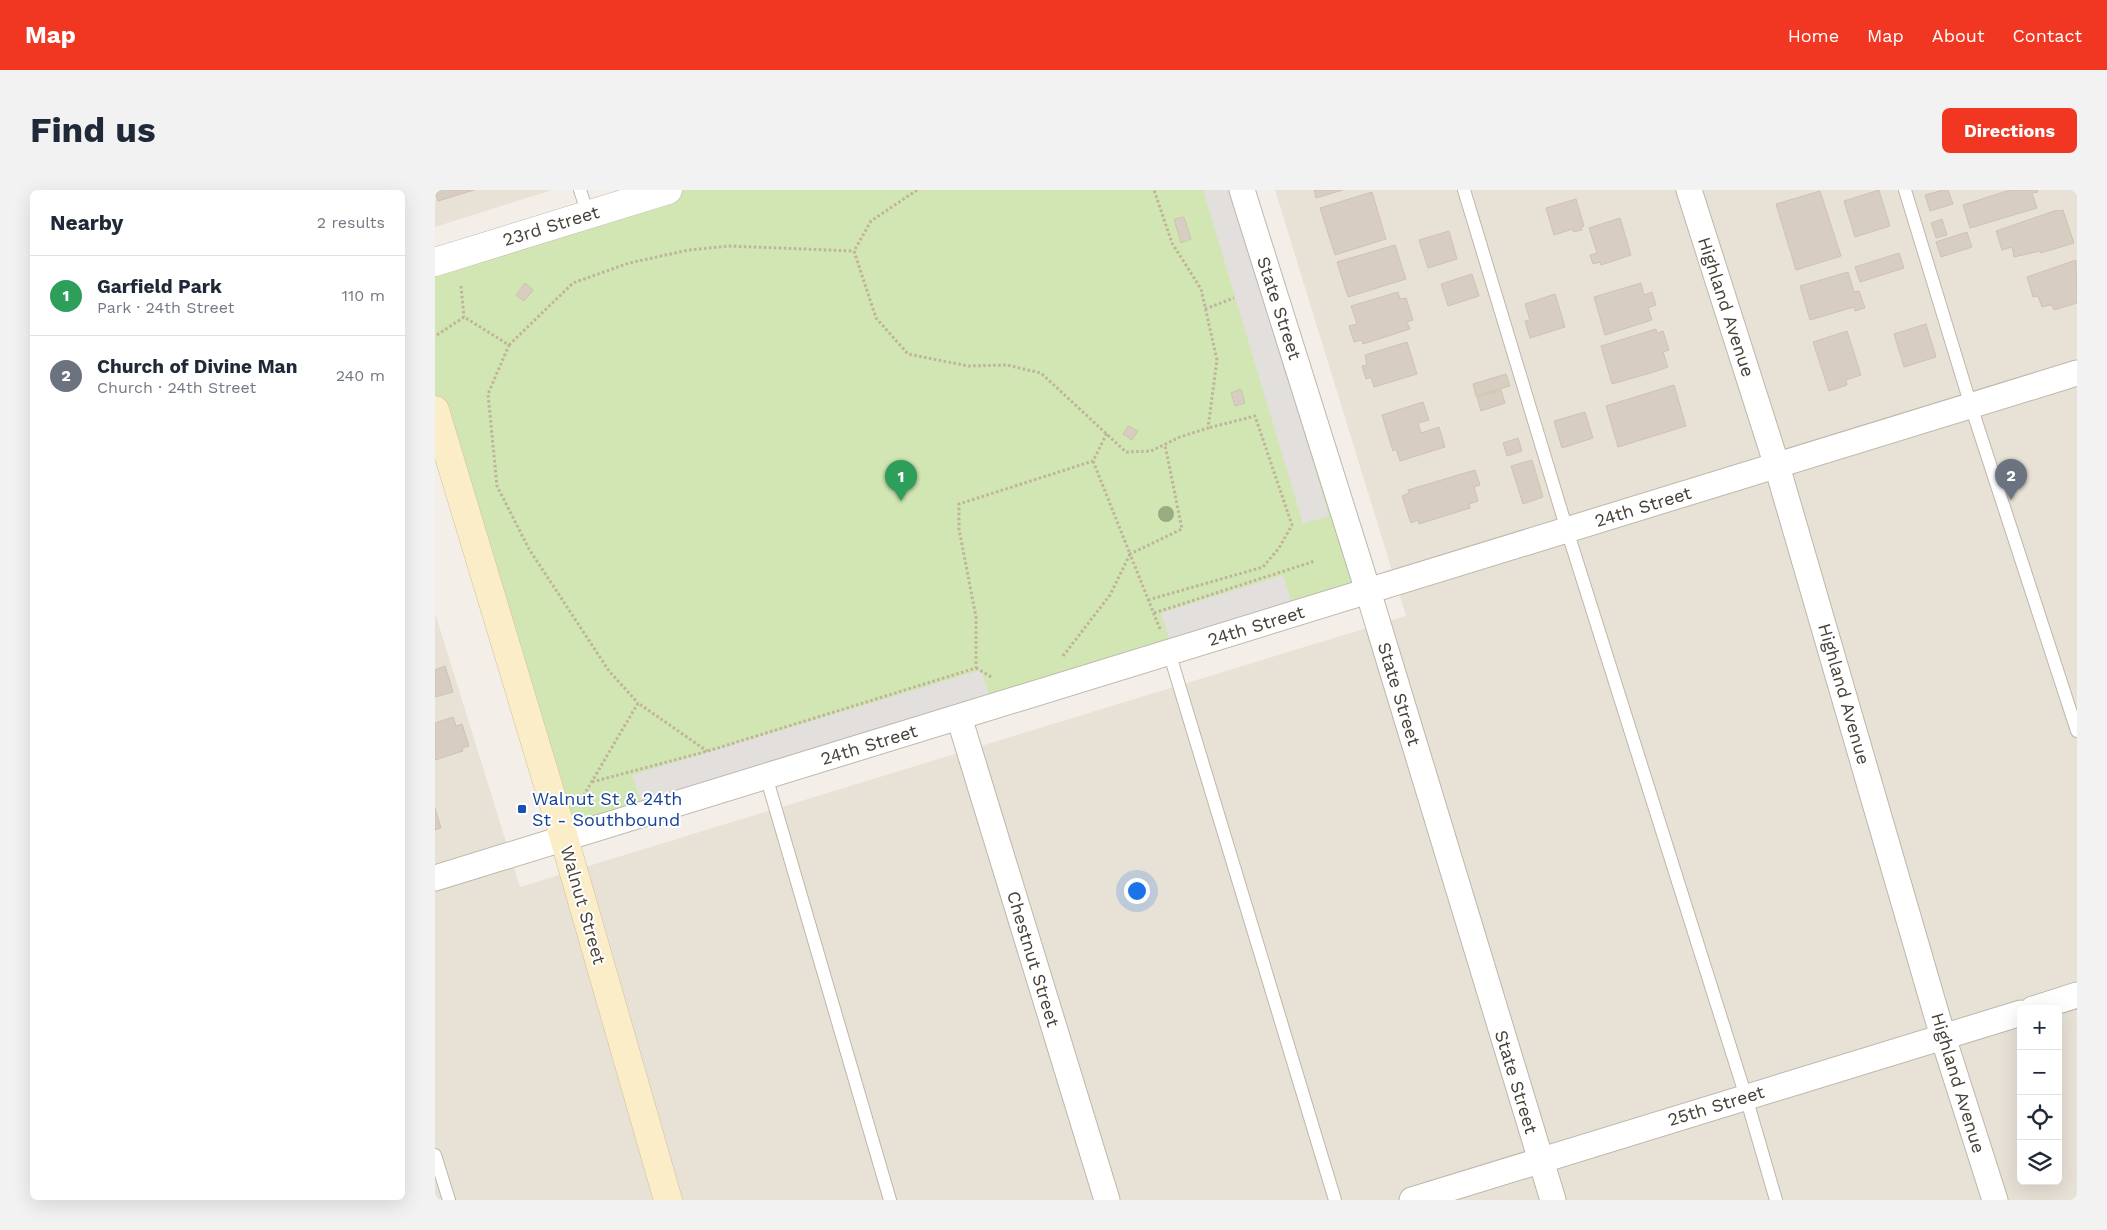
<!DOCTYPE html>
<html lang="en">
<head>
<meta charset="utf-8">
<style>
  body { margin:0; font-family:"Work Sans",sans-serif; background:#f2f2f3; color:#1f2937 }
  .controls { position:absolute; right:15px; bottom:15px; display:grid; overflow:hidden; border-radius:8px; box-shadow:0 5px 20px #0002 }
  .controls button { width:45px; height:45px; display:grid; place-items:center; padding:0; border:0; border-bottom:1px solid #e0e1e3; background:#fff; color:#1f2937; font:25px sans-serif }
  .you { position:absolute; left:701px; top:700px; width:18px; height:18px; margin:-12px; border:4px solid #fff; border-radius:50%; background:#1a73e8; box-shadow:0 0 0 8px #1a73e833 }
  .badge { display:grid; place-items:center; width:32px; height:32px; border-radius:50%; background:#f13621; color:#fff; font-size:16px; font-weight:700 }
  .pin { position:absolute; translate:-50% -41px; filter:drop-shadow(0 1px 2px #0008) }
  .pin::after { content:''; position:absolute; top:26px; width:18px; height:15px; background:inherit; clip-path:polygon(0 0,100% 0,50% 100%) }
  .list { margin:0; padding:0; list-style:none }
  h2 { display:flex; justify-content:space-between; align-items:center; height:65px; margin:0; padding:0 20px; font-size:21px }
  h2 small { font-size:16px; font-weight:400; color:#747a83 }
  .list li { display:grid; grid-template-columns:32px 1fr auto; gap:15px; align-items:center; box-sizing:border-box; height:80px; padding:0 20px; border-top:1px solid #e0e1e3 }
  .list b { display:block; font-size:19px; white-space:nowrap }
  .list p { margin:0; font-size:16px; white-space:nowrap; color:#747a83 }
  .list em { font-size:16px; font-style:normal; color:#747a83 }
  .icon { flex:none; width:28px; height:28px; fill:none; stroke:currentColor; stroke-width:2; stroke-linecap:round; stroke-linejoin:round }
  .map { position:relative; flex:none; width:1642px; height:1010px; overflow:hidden; border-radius:8px }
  header { display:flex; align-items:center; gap:30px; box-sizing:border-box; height:70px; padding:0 25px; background:#f13621; color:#fff }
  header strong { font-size:24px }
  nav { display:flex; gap:28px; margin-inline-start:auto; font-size:18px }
  .intro { display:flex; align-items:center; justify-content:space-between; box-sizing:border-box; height:120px; padding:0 30px }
  h1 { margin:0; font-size:35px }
  .button { padding:12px 22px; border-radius:8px; background:#f13621; color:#fff; font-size:18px; font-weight:700 }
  main { display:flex; gap:30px; padding:0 30px }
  aside { flex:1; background:#fff; border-radius:8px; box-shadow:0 5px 20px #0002 }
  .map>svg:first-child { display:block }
  .residential { fill:#e7e1d6; fill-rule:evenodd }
  .green { fill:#d1e6b2 }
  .parking { fill:#e2dfdc }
  .building { fill:#d7cdc1; stroke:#cfc2b1 }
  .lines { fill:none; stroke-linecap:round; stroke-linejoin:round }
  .service-casing { stroke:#beb6ab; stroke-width:14 }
  .minor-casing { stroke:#beb6ab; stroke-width:27 }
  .tertiary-casing { stroke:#beb6ab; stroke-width:29 }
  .secondary-casing { stroke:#d1c099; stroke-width:29 }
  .path { stroke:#c0b29c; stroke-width:3; stroke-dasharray:2.5 2.5; stroke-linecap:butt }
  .service { stroke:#fff; stroke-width:12 }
  .minor { stroke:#fff; stroke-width:25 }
  .tertiary { stroke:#fff; stroke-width:28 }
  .secondary { stroke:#fcedc9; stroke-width:28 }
  .tree { fill:#97ac81 }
  .transit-dot { fill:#1a4fb4; stroke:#fff; stroke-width:2 }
  .labels { text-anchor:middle; stroke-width:4; stroke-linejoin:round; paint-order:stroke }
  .street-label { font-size:18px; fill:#464037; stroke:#fff }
  .transit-label { font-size:18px; fill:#164399; stroke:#fff; text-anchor:start }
</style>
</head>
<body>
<header>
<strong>Map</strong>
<nav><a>Home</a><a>Map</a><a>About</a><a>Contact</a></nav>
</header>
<div class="intro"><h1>Find us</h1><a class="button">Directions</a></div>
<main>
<aside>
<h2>Nearby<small>2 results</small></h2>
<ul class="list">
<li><span class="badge" style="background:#2e9e5b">1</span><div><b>Garfield Park</b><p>Park · 24th Street</p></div><em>110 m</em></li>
<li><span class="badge" style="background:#6b7280">2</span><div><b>Church of Divine Man</b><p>Church · 24th Street</p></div><em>240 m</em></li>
</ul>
</aside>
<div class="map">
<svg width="1642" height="1010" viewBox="0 0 1642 1010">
  <rect width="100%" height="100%" fill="#f3efe8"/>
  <path class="residential" d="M0,0H117L0,37Z
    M840,0H1642V1010H0V423L85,697L971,426ZM1586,819H1623V991H1586Z"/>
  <path class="green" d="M233,0H807L933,401L129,648L0,220V72Z"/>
  <path class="parking" d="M768,0H796L894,326L868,334Z
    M848,385L857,414L735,451L726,423Z
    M546,480L554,505L206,611L197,585Z"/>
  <path class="building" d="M0,0H39L3,11Z
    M879,0H908L881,8Z
    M1444,0L1455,36L1420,47L1409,11Z
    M1508,0H1513L1518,14L1495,21L1490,5Z
    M1575,0H1602L1603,2L1597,3L1602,18L1535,38L1528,15Z
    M1385,1L1406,66L1361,80L1341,14Z
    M937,2L951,49L900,65L885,18Z
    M1141,9L1149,36L1146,37L1147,40L1138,42V39L1119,45L1111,18Z
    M1622,20L1623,21L1628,20L1639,53L1606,63L1605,61L1579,67L1577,57L1567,60L1561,41Z
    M749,27L756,49L746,53L739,29Z
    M1185,28L1196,65L1166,75L1165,72L1158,74L1155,65L1162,63L1154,38Z
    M1507,29L1512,45L1501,48L1496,33Z
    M1014,41L1022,69L993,78L984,50Z
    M1532,42L1537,57L1506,67L1501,52Z
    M960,55L971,89L913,107L902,72Z
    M1464,63L1469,78L1425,92L1420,77Z
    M1641,70L1642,113L1619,120L1617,115H1615L1607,117L1603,106L1598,107L1592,87Z
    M1413,82L1419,102L1424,101L1430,118L1420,121L1419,117L1375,130L1365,96Z
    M1037,84L1044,106L1013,116L1006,94Z
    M90,93L98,100L89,111L81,105Z
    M1206,93L1209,105L1217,102L1221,115L1213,118L1217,130L1170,145L1159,107Z
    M963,102L965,109L971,108L978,130L972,132L975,139L928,154L927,150L919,152L914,136L922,134L916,116Z
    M1120,104L1130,137L1095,148L1090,131L1095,130L1090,114Z
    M1491,134L1501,167L1469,177L1459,144Z
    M1221,139L1222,143L1228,141L1234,160L1228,162L1233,177L1219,182L1177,194L1166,156Z
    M1412,141L1426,185L1411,190L1412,195L1394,201L1378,152Z
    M972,152L982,184L939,197L936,187L931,189L927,176L932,175L930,165Z
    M1071,184L1075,196L1041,206L1038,194Z
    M1239,195L1251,236L1183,257L1171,216Z
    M806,199L810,213L800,216L796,203Z
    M1066,200L1070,213L1046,221L1042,207Z
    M988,212L994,230L983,233L986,243L1004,237L1010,257L965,271L961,259L958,261L947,225Z
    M1150,222L1158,248L1127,258L1119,231Z
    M693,236L703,241L697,250L688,244Z
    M1083,248L1087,261L1072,266L1068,253Z
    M1097,270L1108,307L1088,314L1076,276Z
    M1040,280L1045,295L1039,297L1043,311L1034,314L1035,318L984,334L983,330L976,333L967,306L974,303L973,300Z
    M10,476L18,502L0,507V480Z
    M18,527L21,536L27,534L34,556L27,558L28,561L0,570V533Z
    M0,618L6,638L0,640Z"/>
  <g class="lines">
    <defs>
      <path id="service" d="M145,0L153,24
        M1029,0L1132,340L1311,907L1341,1010
        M1470,0L1536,216L1642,541
        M734,462L900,1010
        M331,586L455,1010
        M0,965L14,1010"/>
      <path id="minor" d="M807,0L933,401L1118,1010
        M1254,0L1342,276L1508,847L1560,1010
        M524,527L672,1010
        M0,688L1642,183
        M1598,819L1642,805
        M977,1010L1586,823"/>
      <path id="tertiary" d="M0,72L233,0"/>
      <path id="secondary" d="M0,220L129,648L233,1010"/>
    </defs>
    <use href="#service" class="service-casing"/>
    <use href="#minor" class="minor-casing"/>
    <use href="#tertiary" class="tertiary-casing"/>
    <use href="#secondary" class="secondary-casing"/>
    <path class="path" d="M482,0L436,31L419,61L441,128L473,164L533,176L572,175L606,183L691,262L716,261L745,247L773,238L782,170L766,99L737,53L719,0
      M26,96L29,127
      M770,119L799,108
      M2,145L29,127L74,155L53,204L62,296L94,359L174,481L203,513
      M74,155L138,93L194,73L254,60L293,56L419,61
      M713,410L828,377L844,358L857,335L820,226L773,238
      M719,423L880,371
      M725,439L695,364L747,339L730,255
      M628,466L675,405L695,364L658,271
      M541,478L558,488
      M157,592L273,561L541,478V427L524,339V314L658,271L672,243
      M146,610L203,513L272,561"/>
    <use href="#service" class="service"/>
    <use href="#minor" class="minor"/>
    <use href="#tertiary" class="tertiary"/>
    <use href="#secondary" class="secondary"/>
  </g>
  <circle class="tree" cx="731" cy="324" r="8"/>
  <rect class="transit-dot" x="82" y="614" width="10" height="10" rx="2.5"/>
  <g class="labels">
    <g class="street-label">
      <text transform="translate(116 36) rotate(-17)" y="6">23rd Street</text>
      <text transform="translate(1291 117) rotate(72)" y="6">Highland Avenue</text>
      <text transform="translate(844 118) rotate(72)" y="6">State Street</text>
      <text transform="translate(1208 317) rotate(-17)" y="6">24th Street</text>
      <text transform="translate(821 436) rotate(-17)" y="6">24th Street</text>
      <text transform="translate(964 504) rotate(73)" y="6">State Street</text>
      <text transform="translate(1409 504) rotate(74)" y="6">Highland Avenue</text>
      <text transform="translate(434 555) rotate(-17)" y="6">24th Street</text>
      <text transform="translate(148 715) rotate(74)" y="6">Walnut Street</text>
      <text transform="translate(598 769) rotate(73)" y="6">Chestnut Street</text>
      <text transform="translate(1081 892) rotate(73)" y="6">State Street</text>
      <text transform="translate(1523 893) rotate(73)" y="6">Highland Avenue</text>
      <text transform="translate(1281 916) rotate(-17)" y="6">25th Street</text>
    </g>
    <g class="transit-label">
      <text x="97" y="615">Walnut St &amp; 24th<tspan x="97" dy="21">St - Southbound</tspan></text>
    </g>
  </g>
</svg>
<div class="controls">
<button>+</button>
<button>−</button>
<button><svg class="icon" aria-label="locate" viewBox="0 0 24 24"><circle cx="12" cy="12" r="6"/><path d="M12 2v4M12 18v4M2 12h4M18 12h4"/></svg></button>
<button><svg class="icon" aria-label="layers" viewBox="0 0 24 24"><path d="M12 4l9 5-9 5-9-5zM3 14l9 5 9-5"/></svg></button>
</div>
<div class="you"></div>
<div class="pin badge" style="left:466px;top:311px;background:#2e9e5b">1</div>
<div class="pin badge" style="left:1576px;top:310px;background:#6b7280">2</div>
</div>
</main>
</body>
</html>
